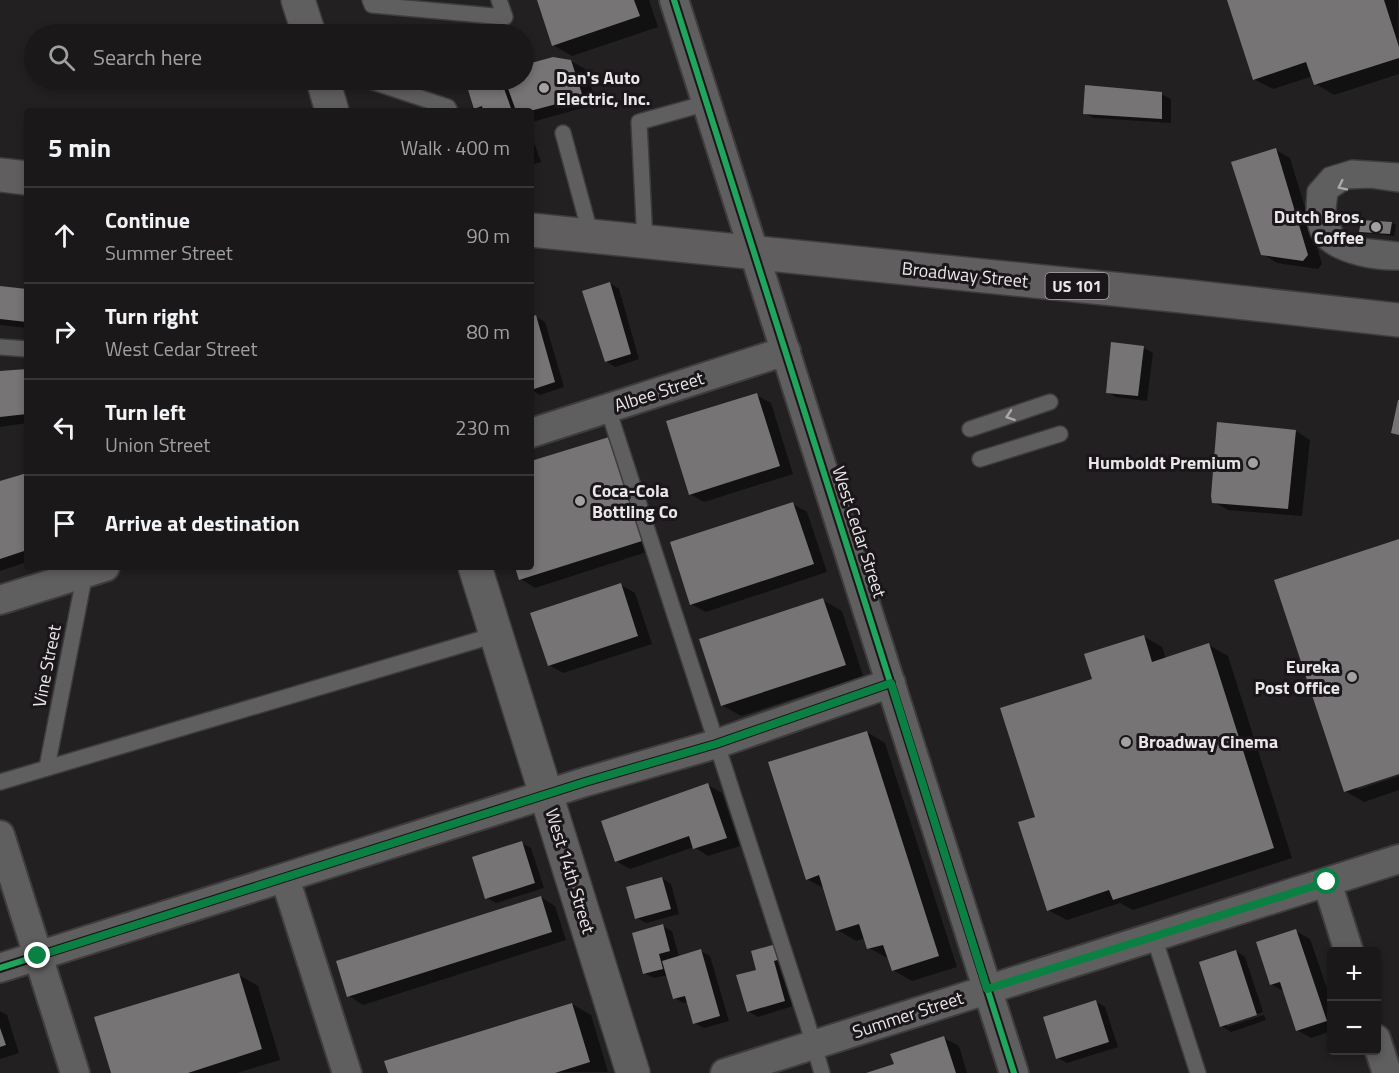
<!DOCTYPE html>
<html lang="en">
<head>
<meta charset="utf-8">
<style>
  body { margin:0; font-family:"Titillium Web",sans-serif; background:#272526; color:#f1f3f6 }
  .controls { position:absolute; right:18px; bottom:18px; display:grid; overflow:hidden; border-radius:6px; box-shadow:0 3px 9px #0003 }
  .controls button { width:54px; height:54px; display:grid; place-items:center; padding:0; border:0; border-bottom:2px solid #383738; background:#1a1819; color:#f1f3f6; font:30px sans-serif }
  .stop { position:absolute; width:18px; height:18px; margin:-14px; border:4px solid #0b8043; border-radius:50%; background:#fff }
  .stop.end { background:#0b8043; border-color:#fff; box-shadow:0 2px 6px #0008 }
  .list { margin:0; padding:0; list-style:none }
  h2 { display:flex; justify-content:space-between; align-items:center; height:78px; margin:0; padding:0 24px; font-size:26px }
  h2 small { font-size:20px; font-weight:400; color:#9fa0a2 }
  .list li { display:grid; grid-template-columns:39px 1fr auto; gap:18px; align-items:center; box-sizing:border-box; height:96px; padding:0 24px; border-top:2px solid #383738 }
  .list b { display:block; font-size:22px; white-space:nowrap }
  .list p { margin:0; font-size:20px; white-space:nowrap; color:#9fa0a2 }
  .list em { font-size:20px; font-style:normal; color:#9fa0a2 }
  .icon { flex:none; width:33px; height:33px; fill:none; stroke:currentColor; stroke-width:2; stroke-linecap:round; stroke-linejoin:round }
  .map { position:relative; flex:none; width:1399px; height:1073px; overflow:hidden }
  .search { position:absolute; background:#1a1819; box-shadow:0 3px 9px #0003; left:24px; top:24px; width:510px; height:66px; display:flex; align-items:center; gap:15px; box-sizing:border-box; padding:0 21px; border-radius:33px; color:#9fa0a2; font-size:22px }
  .panel { position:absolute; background:#1a1819; box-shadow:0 3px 9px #0003; left:24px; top:108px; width:510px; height:462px; border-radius:6px }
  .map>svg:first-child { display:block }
  .shadow { fill:#0007 }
  .building { fill:#767475 }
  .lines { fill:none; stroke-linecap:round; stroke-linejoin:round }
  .service-casing { stroke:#3e3c3d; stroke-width:18 }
  .minor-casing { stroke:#3e3c3d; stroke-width:32 }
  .tertiary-casing { stroke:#3e3c3d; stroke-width:36 }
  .trunk-casing { stroke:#3e3c3d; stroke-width:36 }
  .service { stroke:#605f60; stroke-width:15 }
  .minor { stroke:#605f60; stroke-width:28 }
  .tertiary { stroke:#605f60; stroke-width:33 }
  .trunk { stroke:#605e5f; stroke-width:33 }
  .cycleway-casing { stroke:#1a1619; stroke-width:10 }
  .cycleway { stroke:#20a55d; stroke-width:6 }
  .oneway { stroke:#aba9ab }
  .route { stroke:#0b8043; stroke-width:8 }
  .poi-dot { fill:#a3a1a2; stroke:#1a1619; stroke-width:2 }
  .labels { text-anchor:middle; stroke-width:6; stroke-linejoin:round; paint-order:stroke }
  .shield { fill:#1a1619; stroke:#aaa8aa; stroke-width:1.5 }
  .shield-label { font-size:16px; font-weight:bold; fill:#e8e6e8 }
  .poi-label { font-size:18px; font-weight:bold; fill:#e8e6e8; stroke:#1a1619; text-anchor:start }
  .street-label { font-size:18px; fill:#e8e6e8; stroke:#1a1619 }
</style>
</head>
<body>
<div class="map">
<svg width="1399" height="1073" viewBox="0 0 1399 1073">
  <rect width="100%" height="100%" fill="#222021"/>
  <path class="shadow" d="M539,0H649L658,27L572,56L553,45Z
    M1228,0H1398L1399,74L1334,95L1316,84L1313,76L1273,89L1254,79Z
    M524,59L532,64L571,61L585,69L597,104L532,122L531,111H481L475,108L467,80H524Z
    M1161,94L1171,99V123L1094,118L1084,113Z
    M531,134L541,162L531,165Z
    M1276,150L1290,158L1322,264L1318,269L1277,263L1263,254Z
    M1392,223L1396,225L1394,236L1364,233L1360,231Z
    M610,283L619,289L639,359L615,367L606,361Z
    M0,288L27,290V328L0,325Z
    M536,317L545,322L564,387L540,395L531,390V318Z
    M1144,348L1153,353L1147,401L1116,397L1107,392Z
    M27,370V423L0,427V373Z
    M756,395L771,403L793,474L704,502L690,494Z
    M1296,431L1310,440L1302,516L1228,510L1214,502Z
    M609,438L623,447L656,549L535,588L521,579L517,567H531V463Z
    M27,474V562L0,571V483Z
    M793,504L807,512L827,572L706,612L691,604Z
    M1399,541V772L1357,786V790L1399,776V790L1364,802L1345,791Z
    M621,585L635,593L652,644L563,673L549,665Z
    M823,600L842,611L863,676L741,716L722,705Z
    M1143,636L1162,647L1166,659L1209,645L1228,656L1292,858L1133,910L1120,903L1067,920L1048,910L1037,818L1094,680Z
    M867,732L885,743L957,967L912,981L893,970L889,959L869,948L865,938L856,941L838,930L825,889L807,879Z
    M708,785L722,793L740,846L708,856L694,847L630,869L616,861Z
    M521,843L531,848L544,888L496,903L487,898Z
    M662,878L671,884L679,914L646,923L637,918Z
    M541,897L555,906L566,940L363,1005L349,996Z
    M662,926L672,931L679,957L701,951L710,956L729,1021L704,1028L694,1023L688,1002L684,1003L674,998L668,975L654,978L644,973Z
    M1296,931L1310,939L1332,1003V1031L1311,1038L1297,1030L1285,992L1271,984Z
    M776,945L793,1006L758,1017L748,1011L758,971Z
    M1236,951L1245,957L1263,1012L1227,1024V1027L1264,1015L1266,1020L1231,1032L1222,1026Z
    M239,975L258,986L280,1060L237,1073H113Z
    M1095,1001L1105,1007L1118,1047L1067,1063L1058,1058Z
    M572,1004L591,1015L608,1072L389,1073Z
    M0,1011L7,1015L19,1053L0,1059Z
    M944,1038L959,1046L967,1073H870L896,1065Z"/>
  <path class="building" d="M537,0H634L640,16L552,46Z
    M1227,0H1384L1399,47V58L1314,85L1306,62L1253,80Z
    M553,57L571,60L583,97L530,111H516L505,80H524V65Z
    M465,80H501L512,111H483L482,106L474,109Z
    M1085,85L1162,92V119L1083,114Z
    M1276,148L1308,255L1303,261L1261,255L1231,162Z
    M1361,220L1392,222L1390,234L1359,232Z
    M610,282L631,354L605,362L582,291Z
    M0,286L27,289V322L0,319Z
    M536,315L555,382L531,390V317Z
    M1111,342L1144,346L1138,396L1106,393Z
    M27,369V414L0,417V371Z
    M757,393L780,466L689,495L666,421Z
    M1398,400H1399V435L1391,433Z
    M1217,422L1296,430L1288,509L1212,503L1211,496Z
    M609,437L642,541L519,580L515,567H531V461Z
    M27,473V550L0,559V481Z
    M793,502L814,564L690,605L670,542Z
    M1399,539V774L1344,792L1274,580Z
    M621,583L638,636L548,666L530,613Z
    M823,598L846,665L721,706L699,639Z
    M1144,635L1152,662L1209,643L1274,848L1113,900L1109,890L1047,911L1018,822L1035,817L1000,708L1092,679L1084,654Z
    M867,731L939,956L892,971L883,945L867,949L859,924L836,931L819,875L806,880L768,762Z
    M708,783L727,838L693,849L689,836L615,862L601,821Z
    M522,841L535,883L485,899L472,857Z
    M662,877L671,909L635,919L626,887Z
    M541,896L552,932L347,997L336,961Z
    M663,924L670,951L659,954L663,969L643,974L632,933Z
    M1296,929L1327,1021L1296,1031L1280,982L1270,985L1256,942Z
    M776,944L781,959L774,961L785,1001L747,1012L736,975L756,970L751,951Z
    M701,949L720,1016L693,1024L685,996L673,999L662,961Z
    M1236,950L1257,1015L1220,1027L1199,962Z
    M239,973L262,1049L188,1073H111L94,1017Z
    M1096,1000L1109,1042L1056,1059L1043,1017Z
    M572,1003L590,1062L555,1073H388L384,1061Z
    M0,1028L6,1045L0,1047Z
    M944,1036L956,1073H866L894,1064L890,1054Z"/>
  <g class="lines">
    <defs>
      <path id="service" d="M370,0L372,5L505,17L499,0
        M367,80L448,107L450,111
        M563,133L591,236
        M1399,171L1352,168L1329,175L1315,191C1314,204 1312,225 1321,237C1335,256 1376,263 1399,262
        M1399,184L1371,180L1346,181L1330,192L1327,217L1337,236L1352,245L1399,250
        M645,242L639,122L707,103
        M0,347L27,349
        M608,409L807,1022L822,1073
        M970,429L1050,402
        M980,459L1060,434
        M47,767L85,573
        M0,782L495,635
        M1154,937L1198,1073"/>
      <path id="minor" d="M674,0L1014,1073
        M531,433L786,351
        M0,600L105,567
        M0,835L75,1073
        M285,878L347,1073
        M1327,882L1349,952
        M0,968L585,782L716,744L891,683
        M1376,1039L1387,1073
        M725,1073L1399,859"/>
      <path id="tertiary" d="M298,0L309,34
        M323,80L332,111
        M475,567L633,1073"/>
      <path id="trunk" d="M0,175L27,178
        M531,230L1182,296L1399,320"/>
    </defs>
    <use href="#service" class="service-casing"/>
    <use href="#minor" class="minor-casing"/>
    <use href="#tertiary" class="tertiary-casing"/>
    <use href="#trunk" class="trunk-casing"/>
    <use href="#service" class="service"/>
    <use href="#minor" class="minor"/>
    <use href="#tertiary" class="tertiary"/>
    <use href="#trunk" class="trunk"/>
    <defs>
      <path id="cycleway" d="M674,0L1014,1073
        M0,968L585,782L716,744L891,683"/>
    </defs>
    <use href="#cycleway" class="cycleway-casing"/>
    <use href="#cycleway" class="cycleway"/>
  </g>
  <defs><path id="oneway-chevron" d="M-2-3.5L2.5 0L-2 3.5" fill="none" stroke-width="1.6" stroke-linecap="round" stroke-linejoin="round" transform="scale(1.5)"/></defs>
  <g class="oneway">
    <use href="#oneway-chevron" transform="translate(1342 186) rotate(154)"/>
    <use href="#oneway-chevron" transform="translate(1010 416) rotate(161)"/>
  </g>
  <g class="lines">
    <path class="route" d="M38,956L585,782L716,744L891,683L987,989L1327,882"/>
  </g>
  <g class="poi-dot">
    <circle cx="544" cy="88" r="6"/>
    <circle cx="1376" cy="227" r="6"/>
    <circle cx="1253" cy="463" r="6"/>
    <circle cx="580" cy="501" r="6"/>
    <circle cx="1352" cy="677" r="6"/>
    <circle cx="1126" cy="742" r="6"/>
  </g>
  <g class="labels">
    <rect class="shield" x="1045.5" y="273" width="63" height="26" rx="4.5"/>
    <g class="shield-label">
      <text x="1077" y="292">US 101</text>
    </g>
    <g class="poi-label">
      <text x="556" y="84">Dan's Auto<tspan x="556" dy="21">Electric, Inc.</tspan></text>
      <text x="1364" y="223" text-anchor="end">Dutch Bros.<tspan x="1364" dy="21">Coffee</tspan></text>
      <text x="1241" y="469" text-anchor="end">Humboldt Premium</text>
      <text x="592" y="497">Coca-Cola<tspan x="592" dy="21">Bottling Co</tspan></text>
      <text x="1340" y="673" text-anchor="end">Eureka<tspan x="1340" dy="21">Post Office</tspan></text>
      <text x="1138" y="748">Broadway Cinema</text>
    </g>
    <g class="street-label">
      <text transform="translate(965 275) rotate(6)" y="6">Broadway Street</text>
      <text transform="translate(659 392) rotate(-18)" y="6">Albee Street</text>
      <text transform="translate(859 532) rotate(72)" y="6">West Cedar Street</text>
      <text transform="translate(47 666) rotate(-79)" y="6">Vine Street</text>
      <text transform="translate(570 871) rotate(73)" y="6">West 14th Street</text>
      <text transform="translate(908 1015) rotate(-18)" y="6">Summer Street</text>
    </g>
  </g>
</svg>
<div class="controls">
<button>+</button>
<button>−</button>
</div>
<div class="stop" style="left:1327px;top:882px"></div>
<div class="stop end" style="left:38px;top:956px"></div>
<div class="search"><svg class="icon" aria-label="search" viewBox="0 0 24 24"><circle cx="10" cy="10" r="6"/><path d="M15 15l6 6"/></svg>Search here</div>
<section class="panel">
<h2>5 min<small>Walk · 400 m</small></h2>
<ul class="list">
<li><svg class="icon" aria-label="ahead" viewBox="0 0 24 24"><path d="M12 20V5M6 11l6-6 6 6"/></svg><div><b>Continue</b><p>Summer Street</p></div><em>90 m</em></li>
<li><svg class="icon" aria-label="right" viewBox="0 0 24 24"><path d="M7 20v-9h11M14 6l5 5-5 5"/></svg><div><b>Turn right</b><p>West Cedar Street</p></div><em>80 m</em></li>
<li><svg class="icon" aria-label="left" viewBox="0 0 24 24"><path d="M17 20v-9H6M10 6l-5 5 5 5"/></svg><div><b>Turn left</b><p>Union Street</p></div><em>230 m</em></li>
<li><svg class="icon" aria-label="arrive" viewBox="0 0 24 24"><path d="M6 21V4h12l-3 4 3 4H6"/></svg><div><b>Arrive at destination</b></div></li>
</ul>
</section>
</div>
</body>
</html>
